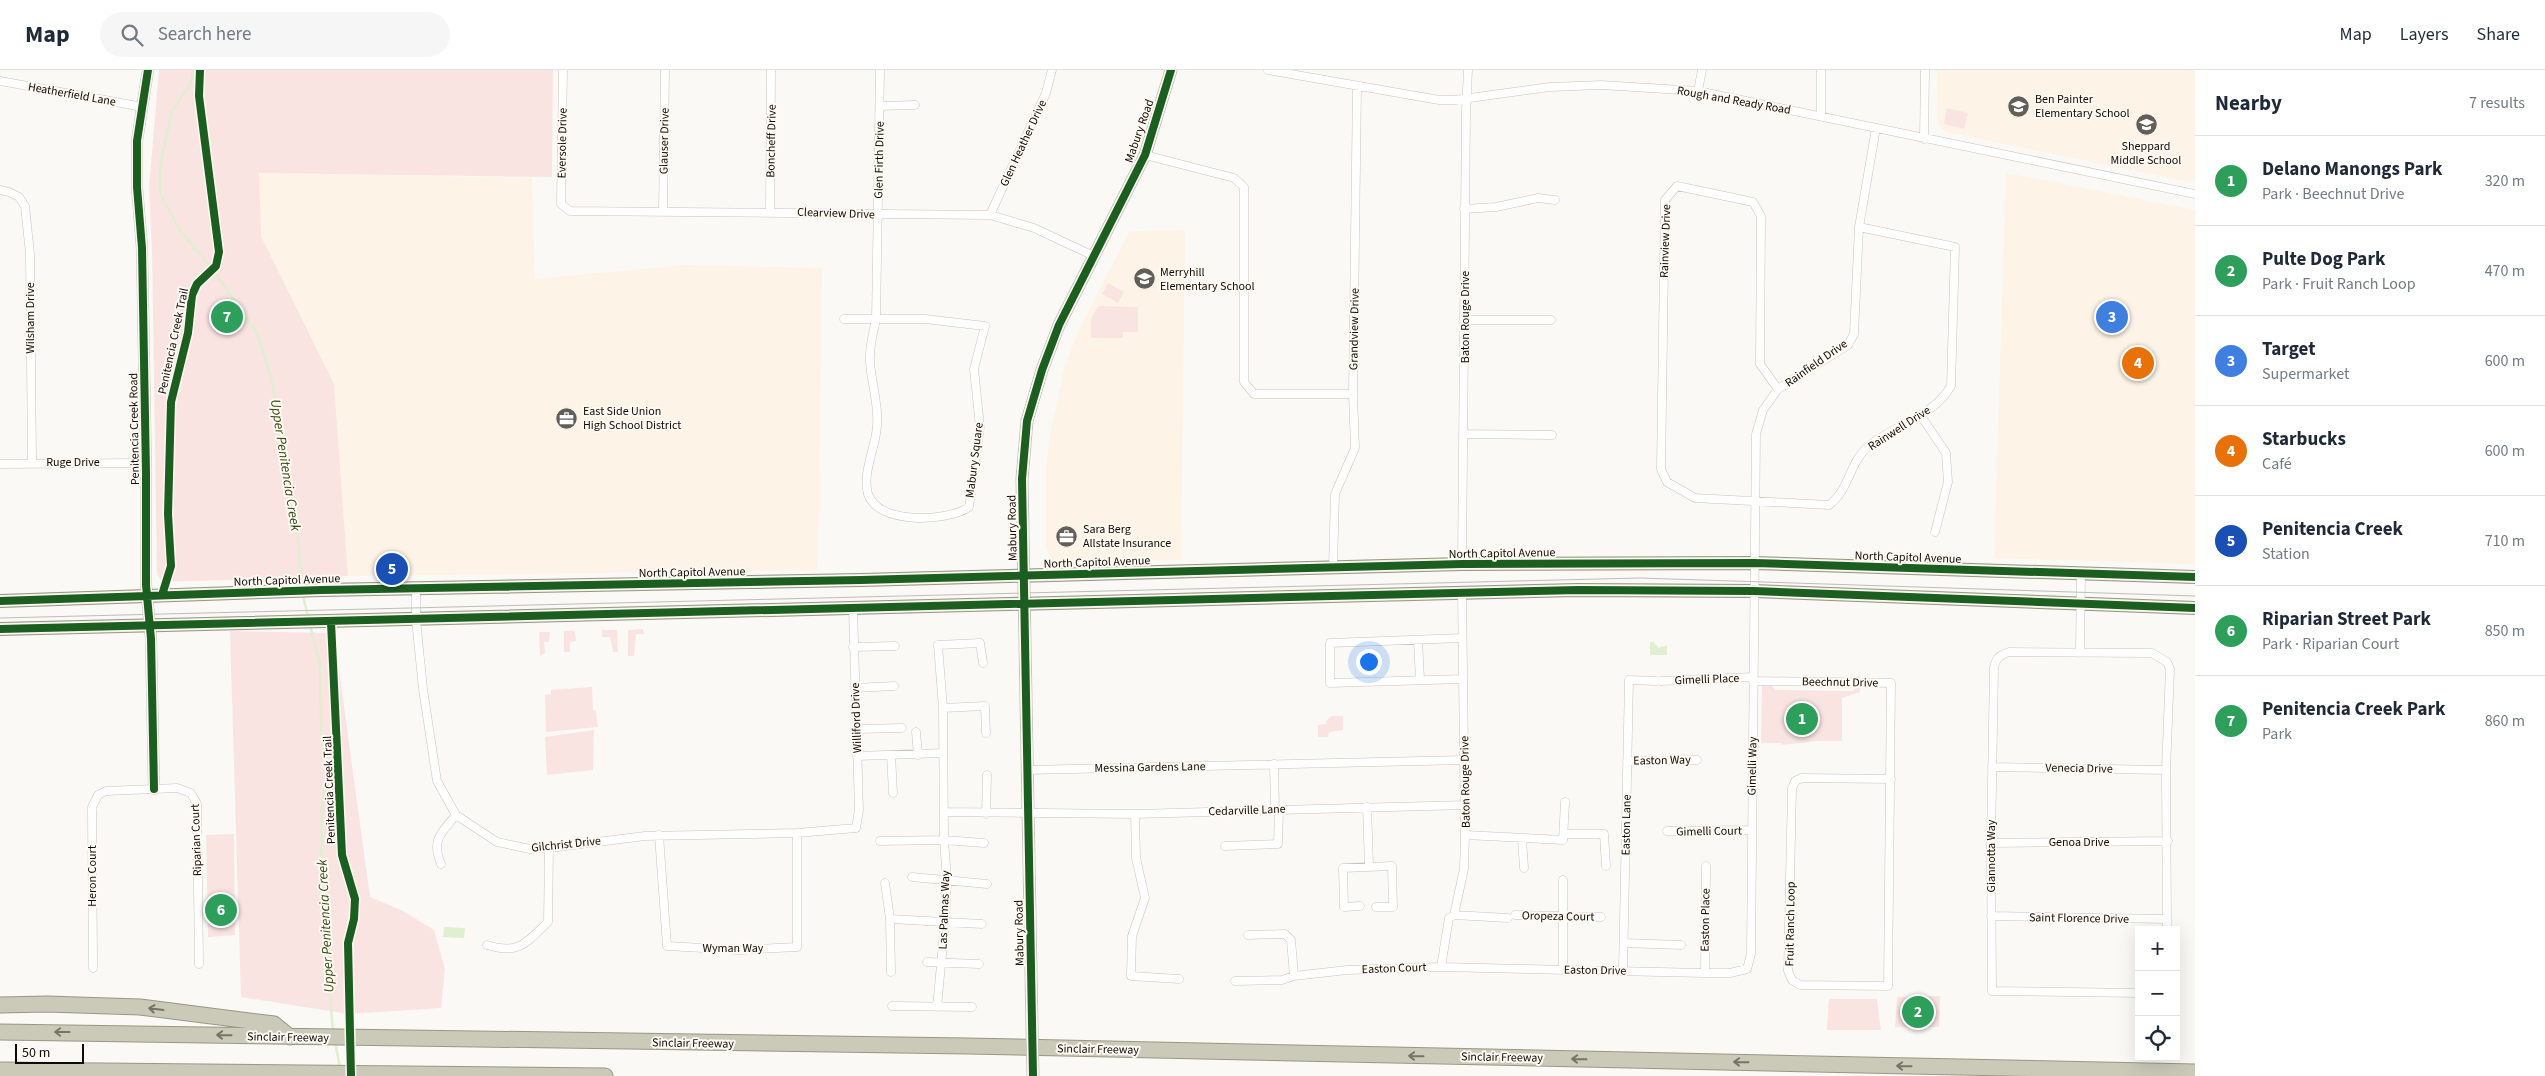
<!DOCTYPE html>
<html lang="en">
<head>
<meta charset="utf-8">
<style>
  body { margin:0; font-family:"Source Sans 3",sans-serif; background:#f6f6f7; color:#1f2937 }
  .controls { position:absolute; right:15px; bottom:15px; display:grid; overflow:hidden; border-radius:0px; box-shadow:0 5px 20px #0002 }
  .controls button { width:45px; height:45px; display:grid; place-items:center; padding:0; border:0; border-bottom:1px solid #e0e1e3; background:#fff; color:#1f2937; font:25px sans-serif }
  .scale { position:absolute; left:15px; bottom:12px; width:69px; box-sizing:border-box; padding-left:5px; border:2px solid #110a02; border-top:0; font-size:14px; line-height:18px; white-space:nowrap; color:#110a02; -webkit-text-stroke:4px #fef9f3; paint-order:stroke }
  .you { position:absolute; left:1368px; top:591px; width:18px; height:18px; margin:-12px; border:4px solid #fff; border-radius:50%; background:#1a73e8; box-shadow:0 0 0 8px #1a73e833 }
  .badge { display:grid; place-items:center; width:32px; height:32px; border-radius:50%; background:#0f766e; color:#fff; font-size:16px; font-weight:700 }
  .pin { position:absolute; translate:-50% -50%; border:2px solid #fff; box-shadow:0 1px 5px #0006 }
  .list { margin:0; padding:0; list-style:none }
  h2 { display:flex; justify-content:space-between; align-items:center; height:65px; margin:0; padding:0 20px; font-size:21px }
  h2 small { font-size:16px; font-weight:400; color:#747a83 }
  .list li { display:grid; grid-template-columns:32px 1fr auto; gap:15px; align-items:center; box-sizing:border-box; height:90px; padding:0 20px; border-top:1px solid #e0e1e3 }
  .list b { display:block; font-size:19px; white-space:nowrap }
  .list p { margin:0; font-size:16px; white-space:nowrap; color:#747a83 }
  .list em { font-size:16px; font-style:normal; color:#747a83 }
  .icon { flex:none; width:28px; height:28px; fill:none; stroke:currentColor; stroke-width:2; stroke-linecap:round; stroke-linejoin:round }
  .map { position:relative; flex:none; width:2195px; height:1006px; overflow:hidden }
  header { display:flex; align-items:center; gap:30px; box-sizing:border-box; height:70px; padding:0 25px; background:#fff; border-bottom:1px solid #e0e1e3 }
  header strong { font-size:24px }
  nav { display:flex; gap:28px; margin-inline-start:auto; font-size:18px }
  .search { width:350px; height:45px; background:#f6f6f7; display:flex; align-items:center; gap:12px; box-sizing:border-box; padding:0 18px; border-radius:28px; color:#747a83; font-size:19px }
  main { display:flex }
  aside { flex:1; background:#fff }
  .map>svg:first-child { display:block }
  .built { fill:#fdf3e6 }
  .green { fill:#f9e4e2 }
  .water { fill:#dfefd0 }
  .lines { fill:none; stroke-linecap:round; stroke-linejoin:round }
  .stream { stroke:#dfefd0; stroke-width:2.5 }
  .minor-casing { stroke:#c8c4bd; stroke-width:9 }
  .tertiary-casing { stroke:#c8c4bd; stroke-width:12 }
  .secondary-casing { stroke:#c8c4bd; stroke-width:13 }
  .primary-casing { stroke:#999784; stroke-width:14 }
  .motorway-casing { stroke:#999784; stroke-width:17 }
  .minor { stroke:#fefefe; stroke-width:8 }
  .tertiary { stroke:#fefefe; stroke-width:10 }
  .secondary { stroke:#fefefe; stroke-width:11 }
  .primary { stroke:#e0dfd5; stroke-width:12 }
  .motorway { stroke:#cbcab9; stroke-width:15 }
  .tram { stroke:#bebdbb; stroke-width:1 }
  .secondary-bridge-casing { stroke:#c8c4bd; stroke-width:13; stroke-linecap:butt }
  .secondary-bridge { stroke:#fefefe; stroke-width:11 }
  .cycleway-casing { stroke:#fef9f3; stroke-width:11 }
  .cycleway { stroke:#1b5e20; stroke-width:8 }
  .oneway { stroke:#777467 }
  .labels { text-anchor:middle; stroke-width:4; stroke-linejoin:round; paint-order:stroke }
  .street-label { font-size:12px; fill:#110a02; stroke:#fef9f3 }
  .poi-label { font-size:12px; fill:#110a02; stroke:#fef9f3; text-anchor:start }
  .water-label { font-size:14px; font-style:italic; fill:#324d11; stroke:#fef9f3 }
</style>
</head>
<body>
<header>
<strong>Map</strong>
<div class="search"><svg class="icon" aria-label="search" viewBox="0 0 24 24"><circle cx="10" cy="10" r="6"/><path d="M15 15l6 6"/></svg>Search here</div>
<nav><a>Map</a><a>Layers</a><a>Share</a></nav>
</header>
<main>
<div class="map">
<svg width="2195" height="1006" viewBox="0 0 2195 1006">
  <rect width="100%" height="100%" fill="#fbf9f6"/>
  <path class="built" d="M1937,0H2195V113L1947,62L1937,54Z
    M259,103L532,108L535,209L685,195L822,198L818,500L348,506L334,314L261,166Z
    M2006,103L2195,140V494L1994,488Z
    M1185,160L1181,490L1056,492L1048,483L1046,475V397L1050,365L1064,299L1080,257L1130,161Z"/>
  <path class="green" d="M159,0H553L552,107L259,103L261,166L334,314L348,506L162,512L157,504L152,180L149,117Z
    M1947,38L1968,43L1964,59L1944,54Z
    M1108,213L1124,222L1118,233L1102,224Z
    M1098,236L1138,237V262H1123V268H1091V249Z
    M643,559L644,564H636L634,586H628V560Z
    M602,560H617L618,582H613L610,567H602Z
    M230,561L334,563L370,827L403,841L434,860L445,899L441,938L348,944L241,927Z
    M564,561H575L576,571L570,572V582H564Z
    M539,562H550L549,572H544L545,583L540,586Z
    M1762,615H1771L1775,620L1853,621L1856,617H1860V622L1842,628V671H1818L1781,675V673H1761Z
    M592,617L593,640L596,641L598,657L546,662L545,625L551,624V620Z
    M1332,646H1343V660L1329,662L1328,667H1318V655L1326,654L1327,650Z
    M594,660L593,700L547,705L545,667Z
    M234,764L235,865L208,867L206,765Z
    M1940,926L1939,957H1895L1897,927Z
    M1829,929H1877L1881,960H1827Z"/>
  <path class="water" d="M1650,572H1653L1659,578L1667,575V585H1650Z
    M444,857L465,858L464,868L443,867Z"/>
  <g class="lines">
    <path class="stream" d="M193,0L191,13L172,41L160,96V123L179,159L214,201L257,263L272,311L279,356L288,394L296,444L302,518
      M303,526L308,547
      M310,555L320,595L321,667L328,700L322,737L321,821L333,961
      M335,971L340,998"/>
    <defs>
      <path id="minor" d="M563,0L561,134L570,141L990,145L1034,158L1094,186
        M1268,0L1439,30H1455L1550,17L1601,15L1698,21L2195,124
        M0,11L143,37
        M1698,21L1702,0
        M880,36L915,35
        M1821,45V0
        M1924,69L1925,0
        M1145,85L1234,108L1244,117V312L1254,324H1353
        M0,120L9,122L19,127L25,136L30,184L32,392
        M1464,139L1496,137L1538,128L1555,130
        M663,141L665,0
        M770,141L771,0
        M990,145L1046,23L1052,0
        M844,249H925L985,256L974,299L980,357L969,437C947,452 878,455 868,424C862,402 876,377 877,356C879,333 871,313 870,291C869,278 873,262 876,250L880,0
        M1465,250H1551
        M1778,319L1760,294L1761,146L1753,132L1677,116L1665,130L1661,399L1667,412L1695,428L1829,435C1850,420 1849,391 1870,375C1896,354 1933,347 1951,316L1955,177L1859,157
        M1921,346L1946,383L1948,412L1935,462
        M1463,364L1552,365
        M0,394L146,393
        M1462,494L1466,40L1468,0
        M1333,498L1335,424L1355,378L1353,324L1357,16
        M416,519V550L423,619L437,711L456,745L497,772L530,779L549,778L645,766L797,763L856,758L859,740L853,538
        M1462,568L1330,573V613L1463,609
        M1418,570L1420,610
        M853,577L895,576
        M2080,583L2081,502
        M1661,611L1753,607
        M1753,611L1891,613L1888,916L1800,915L1792,910L1788,901L1792,719L1795,711L1802,708L1891,709
        M855,618L894,616
        M943,638L985,636L986,663
        M856,659L902,658
        M916,662L918,685
        M891,685L893,723
        M857,686L943,683
        M1627,691L1697,690
        M1274,694L1275,740
        M1992,697L2166,700
        M1027,700L1465,690
        M1367,737L1369,797
        M945,742L1135,744L1466,735
        M986,744L987,705
        M1135,744L1136,788L1145,828L1132,866L1131,906L1179,909
        M1667,761L1752,760
        M1564,764H1604L1606,796
        M659,765L667,876L739,880L797,877V763
        M1465,765L1563,770L1565,732
        M1522,769L1524,798
        M880,771L944,770L984,773
        M1991,773L2168,771
        M1225,776L1278,774L1279,740
        M441,794C431,770 441,763 456,745
        M912,807L987,814
        M885,813L890,849L891,902
        M1360,836L1344,837L1343,798L1392,796L1393,837H1376
        M1454,845L1508,848
        M1515,845L1601,847
        M1991,846L2167,849
        M890,849L982,854
        M1248,865L1285,864L1291,870L1294,906L1347,900L1441,897L1705,903H1730L1747,899L1751,884L1756,364L1763,340L1778,319L1848,275L1854,264L1859,157L1876,58
        M1624,873L1681,875
        M487,875C519,885 526,873 548,852L549,778
        M927,892L979,894
        M1441,897L1449,848L1454,845L1464,799L1465,765L1462,523
        M93,898L92,737L98,725L106,721L177,718L191,723L197,734L199,894
        M1563,900V810
        M1623,900L1629,610L1656,611
        M1705,903L1706,796
        M1235,911L1282,910L1294,906
        M2139,923L1992,921L1991,773L1994,597C1996,588 2000,585 2009,582L2152,583L2167,592L2170,599L2166,700L2167,860
        M892,936L972,937
        M937,937L945,852L947,810L944,770L943,638L938,575L980,573L983,593"/>
      <path id="tertiary" d="M148,0L137,71V117L142,178L146,403V515L151,569L154,719"/>
      <path id="secondary" d="M1032,958L1022,409L1027,351L1042,300L1059,255L1145,85L1171,0"/>
      <path id="primary" d="M0,531L322,520L861,510L1462,494L1754,493L2195,507
        M0,559L1578,520L1754,521L2195,538"/>
      <path id="motorway" d="M0,935L47,934L140,937L274,954L290,967
        M0,962L967,976L2195,1002
        M0,1000L605,1006"/>
    </defs>
    <use href="#minor" class="minor-casing"/>
    <use href="#tertiary" class="tertiary-casing"/>
    <use href="#secondary" class="secondary-casing"/>
    <use href="#primary" class="primary-casing"/>
    <use href="#motorway" class="motorway-casing"/>
    <use href="#minor" class="minor"/>
    <use href="#tertiary" class="tertiary"/>
    <use href="#secondary" class="secondary"/>
    <use href="#primary" class="primary"/>
    <use href="#motorway" class="motorway"/>
    <path class="tram" d="M0,548L1640,508L2195,526"/>
    <defs>
      <path id="secondary-bridge" d="M1032,958L1033,1006"/>
    </defs>
    <use href="#secondary-bridge" class="secondary-bridge-casing"/>
    <use href="#secondary-bridge" class="secondary-bridge"/>
    <defs>
      <path id="cycleway" d="M148,0L137,71V117L142,178L146,403V515L151,569L154,719
        M162,525L171,496L168,444L171,332L188,263L192,225L197,214L216,196L219,182L199,26L200,0
        M0,531L322,520L861,510L1462,494L1754,493L2195,507
        M331,552L342,785L355,829L354,849L348,873L351,1006
        M0,559L1578,520L1754,521L2195,538
        M1033,1006L1022,409L1027,351L1042,300L1059,255L1145,85L1171,0"/>
    </defs>
    <use href="#cycleway" class="cycleway-casing"/>
    <use href="#cycleway" class="cycleway"/>
  </g>
  <defs><path id="oneway-shaft" d="M-6 0H5M1.5-3L5.5 0L1.5 3" fill="none" stroke-width="1.6" stroke-linecap="round" stroke-linejoin="round" transform="scale(1.25)"/></defs>
  <g class="oneway">
    <use href="#oneway-shaft" transform="translate(156 939) rotate(-173)"/>
    <use href="#oneway-shaft" transform="translate(62 962) rotate(180)"/>
    <use href="#oneway-shaft" transform="translate(224 965) rotate(-179)"/>
    <use href="#oneway-shaft" transform="translate(1416 986) rotate(-179)"/>
    <use href="#oneway-shaft" transform="translate(1579 989) rotate(-179)"/>
    <use href="#oneway-shaft" transform="translate(1741 992) rotate(-179)"/>
    <use href="#oneway-shaft" transform="translate(1904 996) rotate(-179)"/>
  </g>
  <defs>
    <symbol id="school-disc" viewBox="-11 -11 22 22"><circle r="9.5" fill="#635e57" stroke="#fef9f3"/><path d="M0-5L7-2L0 1L-7-2ZM-4 1L0 2.5L4 1V4Q0 6-4 4Z" fill="#fff"/></symbol>
    <symbol id="office-disc" viewBox="-11 -11 22 22"><circle r="9.5" fill="#635e57" stroke="#fef9f3"/><path d="M-6-3h4V-5.5h4V-3h4V5H-6ZM-1-4.5V-3h2v-1.5ZM-6 0V1H6V0Z" fill="#fff"/></symbol>
  </defs>
  <g fill-rule="evenodd">
    <use href="#school-disc" x="2006" y="24" width="25" height="25"/>
    <use href="#school-disc" x="2134" y="42" width="25" height="25"/>
    <use href="#school-disc" x="1132" y="196" width="25" height="25"/>
    <use href="#office-disc" x="554" y="336" width="25" height="25"/>
    <use href="#office-disc" x="1054" y="454" width="25" height="25"/>
  </g>
  <g class="labels">
    <g class="street-label">
      <text transform="translate(72 24) rotate(10)" y="4">Heatherfield Lane</text>
      <text transform="translate(1734 30) rotate(10)" y="4">Rough and Ready Road</text>
      <text transform="translate(1139 61) rotate(-71)" y="4">Mabury Road</text>
      <text transform="translate(664 71) rotate(-89)" y="4">Glauser Drive</text>
      <text transform="translate(771 71) rotate(-89)" y="4">Boncheff Drive</text>
      <text transform="translate(562 73) rotate(-89)" y="4">Eversole Drive</text>
      <text transform="translate(1023 73) rotate(-65)" y="4">Glen Heather Drive</text>
      <text transform="translate(879 90) rotate(-89)" y="4">Glen Firth Drive</text>
      <text transform="translate(836 143) rotate(2)" y="4">Clearview Drive</text>
      <text transform="translate(1665 171) rotate(-88)" y="4">Rainview Drive</text>
      <text transform="translate(1465 247) rotate(-90)" y="4">Baton Rouge Drive</text>
      <text transform="translate(30 248) rotate(-90)" y="4">Wilsham Drive</text>
      <text transform="translate(1354 259) rotate(-89)" y="4">Grandview Drive</text>
      <text transform="translate(173 271) rotate(-78)" y="4">Penitencia Creek Trail</text>
      <text transform="translate(1816 293) rotate(-35)" y="4">Rainfield Drive</text>
      <text transform="translate(1899 358) rotate(-33)" y="4">Rainwell Drive</text>
      <text transform="translate(134 359) rotate(-91)" y="4">Penitencia Creek Road</text>
      <text transform="translate(974 390) rotate(-83)" y="4">Mabury Square</text>
      <text x="73" y="396">Ruge Drive</text>
      <text transform="translate(1012 458) rotate(-91)" y="4">Mabury Road</text>
      <text transform="translate(1502 483) rotate(-1)" y="4">North Capitol Avenue</text>
      <text transform="translate(1908 487) rotate(2)" y="4">North Capitol Avenue</text>
      <text transform="translate(1097 492) rotate(-2)" y="4">North Capitol Avenue</text>
      <text transform="translate(692 502) rotate(-1)" y="4">North Capitol Avenue</text>
      <text transform="translate(287 510) rotate(-2)" y="4">North Capitol Avenue</text>
      <text transform="translate(1707 609) rotate(-2)" y="4">Gimelli Place</text>
      <text transform="translate(1840 612) rotate(1)" y="4">Beechnut Drive</text>
      <text transform="translate(856 648) rotate(-92)" y="4">Williford Drive</text>
      <text transform="translate(1662 690) rotate(-1)" y="4">Easton Way</text>
      <text transform="translate(1752 696) rotate(-89)" y="4">Gimelli Way</text>
      <text transform="translate(1150 697) rotate(-1)" y="4">Messina Gardens Lane</text>
      <text transform="translate(2079 698) rotate(1)" y="4">Venecia Drive</text>
      <text transform="translate(1465 712) rotate(-91)" y="4">Baton Rouge Drive</text>
      <text transform="translate(329 720) rotate(-92)" y="4">Penitencia Creek Trail</text>
      <text transform="translate(1247 740) rotate(-2)" y="4">Cedarville Lane</text>
      <text transform="translate(1626 755) rotate(-89)" y="4">Easton Lane</text>
      <text transform="translate(1709 761) rotate(-1)" y="4">Gimelli Court</text>
      <text transform="translate(196 770) rotate(-92)" y="4">Riparian Court</text>
      <text x="2079" y="776">Genoa Drive</text>
      <text transform="translate(566 774) rotate(-6)" y="4">Gilchrist Drive</text>
      <text transform="translate(1991 786) rotate(-90)" y="4">Giannotta Way</text>
      <text transform="translate(92 806) rotate(-90)" y="4">Heron Court</text>
      <text transform="translate(944 840) rotate(-88)" y="4">Las Palmas Way</text>
      <text transform="translate(1558 846) rotate(1)" y="4">Oropeza Court</text>
      <text transform="translate(2079 848) rotate(1)" y="4">Saint Florence Drive</text>
      <text transform="translate(1705 850) rotate(-89)" y="4">Easton Place</text>
      <text transform="translate(1790 854) rotate(-89)" y="4">Fruit Ranch Loop</text>
      <text transform="translate(1019 863) rotate(-91)" y="4">Mabury Road</text>
      <text x="733" y="882">Wyman Way</text>
      <text transform="translate(1394 898) rotate(-2)" y="4">Easton Court</text>
      <text transform="translate(1595 900) rotate(1)" y="4">Easton Drive</text>
      <text transform="translate(288 967) rotate(1)" y="4">Sinclair Freeway</text>
      <text transform="translate(693 973) rotate(1)" y="4">Sinclair Freeway</text>
      <text transform="translate(1098 979) rotate(1)" y="4">Sinclair Freeway</text>
      <text transform="translate(1502 987) rotate(1)" y="4">Sinclair Freeway</text>
    </g>
    <g class="poi-label">
      <text x="2035" y="33">Ben Painter<tspan x="2035" dy="14">Elementary School</tspan></text>
      <text x="2146" y="80" text-anchor="middle">Sheppard<tspan x="2146" dy="14">Middle School</tspan></text>
      <text x="1160" y="206">Merryhill<tspan x="1160" dy="14">Elementary School</tspan></text>
      <text x="583" y="345">East Side Union<tspan x="583" dy="14">High School District</tspan></text>
      <text x="1083" y="463">Sara Berg<tspan x="1083" dy="14">Allstate Insurance</tspan></text>
    </g>
    <g class="water-label">
      <text transform="translate(286 395) rotate(81)" y="5">Upper Penitencia Creek</text>
      <text transform="translate(325 856) rotate(-93)" y="5">Upper Penitencia Creek</text>
    </g>
  </g>
</svg>
<div class="controls">
<button>+</button>
<button>−</button>
<button><svg class="icon" aria-label="locate" viewBox="0 0 24 24"><circle cx="12" cy="12" r="6"/><path d="M12 2v4M12 18v4M2 12h4M18 12h4"/></svg></button>
</div>
<div class="scale">50 m</div>
<div class="you"></div>
<div class="pin badge" style="left:1802px;top:649px;background:#2e9e5b">1</div>
<div class="pin badge" style="left:1918px;top:942px;background:#2e9e5b">2</div>
<div class="pin badge" style="left:2112px;top:247px;background:#3f7fe0">3</div>
<div class="pin badge" style="left:2138px;top:293px;background:#e8710a">4</div>
<div class="pin badge" style="left:392px;top:499px;background:#1a4fb4">5</div>
<div class="pin badge" style="left:221px;top:840px;background:#2e9e5b">6</div>
<div class="pin badge" style="left:227px;top:247px;background:#2e9e5b">7</div>
</div>
<aside>
<h2>Nearby<small>7 results</small></h2>
<ul class="list">
<li><span class="badge" style="background:#2e9e5b">1</span><div><b>Delano Manongs Park</b><p>Park · Beechnut Drive</p></div><em>320 m</em></li>
<li><span class="badge" style="background:#2e9e5b">2</span><div><b>Pulte Dog Park</b><p>Park · Fruit Ranch Loop</p></div><em>470 m</em></li>
<li><span class="badge" style="background:#3f7fe0">3</span><div><b>Target</b><p>Supermarket</p></div><em>600 m</em></li>
<li><span class="badge" style="background:#e8710a">4</span><div><b>Starbucks</b><p>Café</p></div><em>600 m</em></li>
<li><span class="badge" style="background:#1a4fb4">5</span><div><b>Penitencia Creek</b><p>Station</p></div><em>710 m</em></li>
<li><span class="badge" style="background:#2e9e5b">6</span><div><b>Riparian Street Park</b><p>Park · Riparian Court</p></div><em>850 m</em></li>
<li><span class="badge" style="background:#2e9e5b">7</span><div><b>Penitencia Creek Park</b><p>Park</p></div><em>860 m</em></li>
</ul>
</aside>
</main>
</body>
</html>
